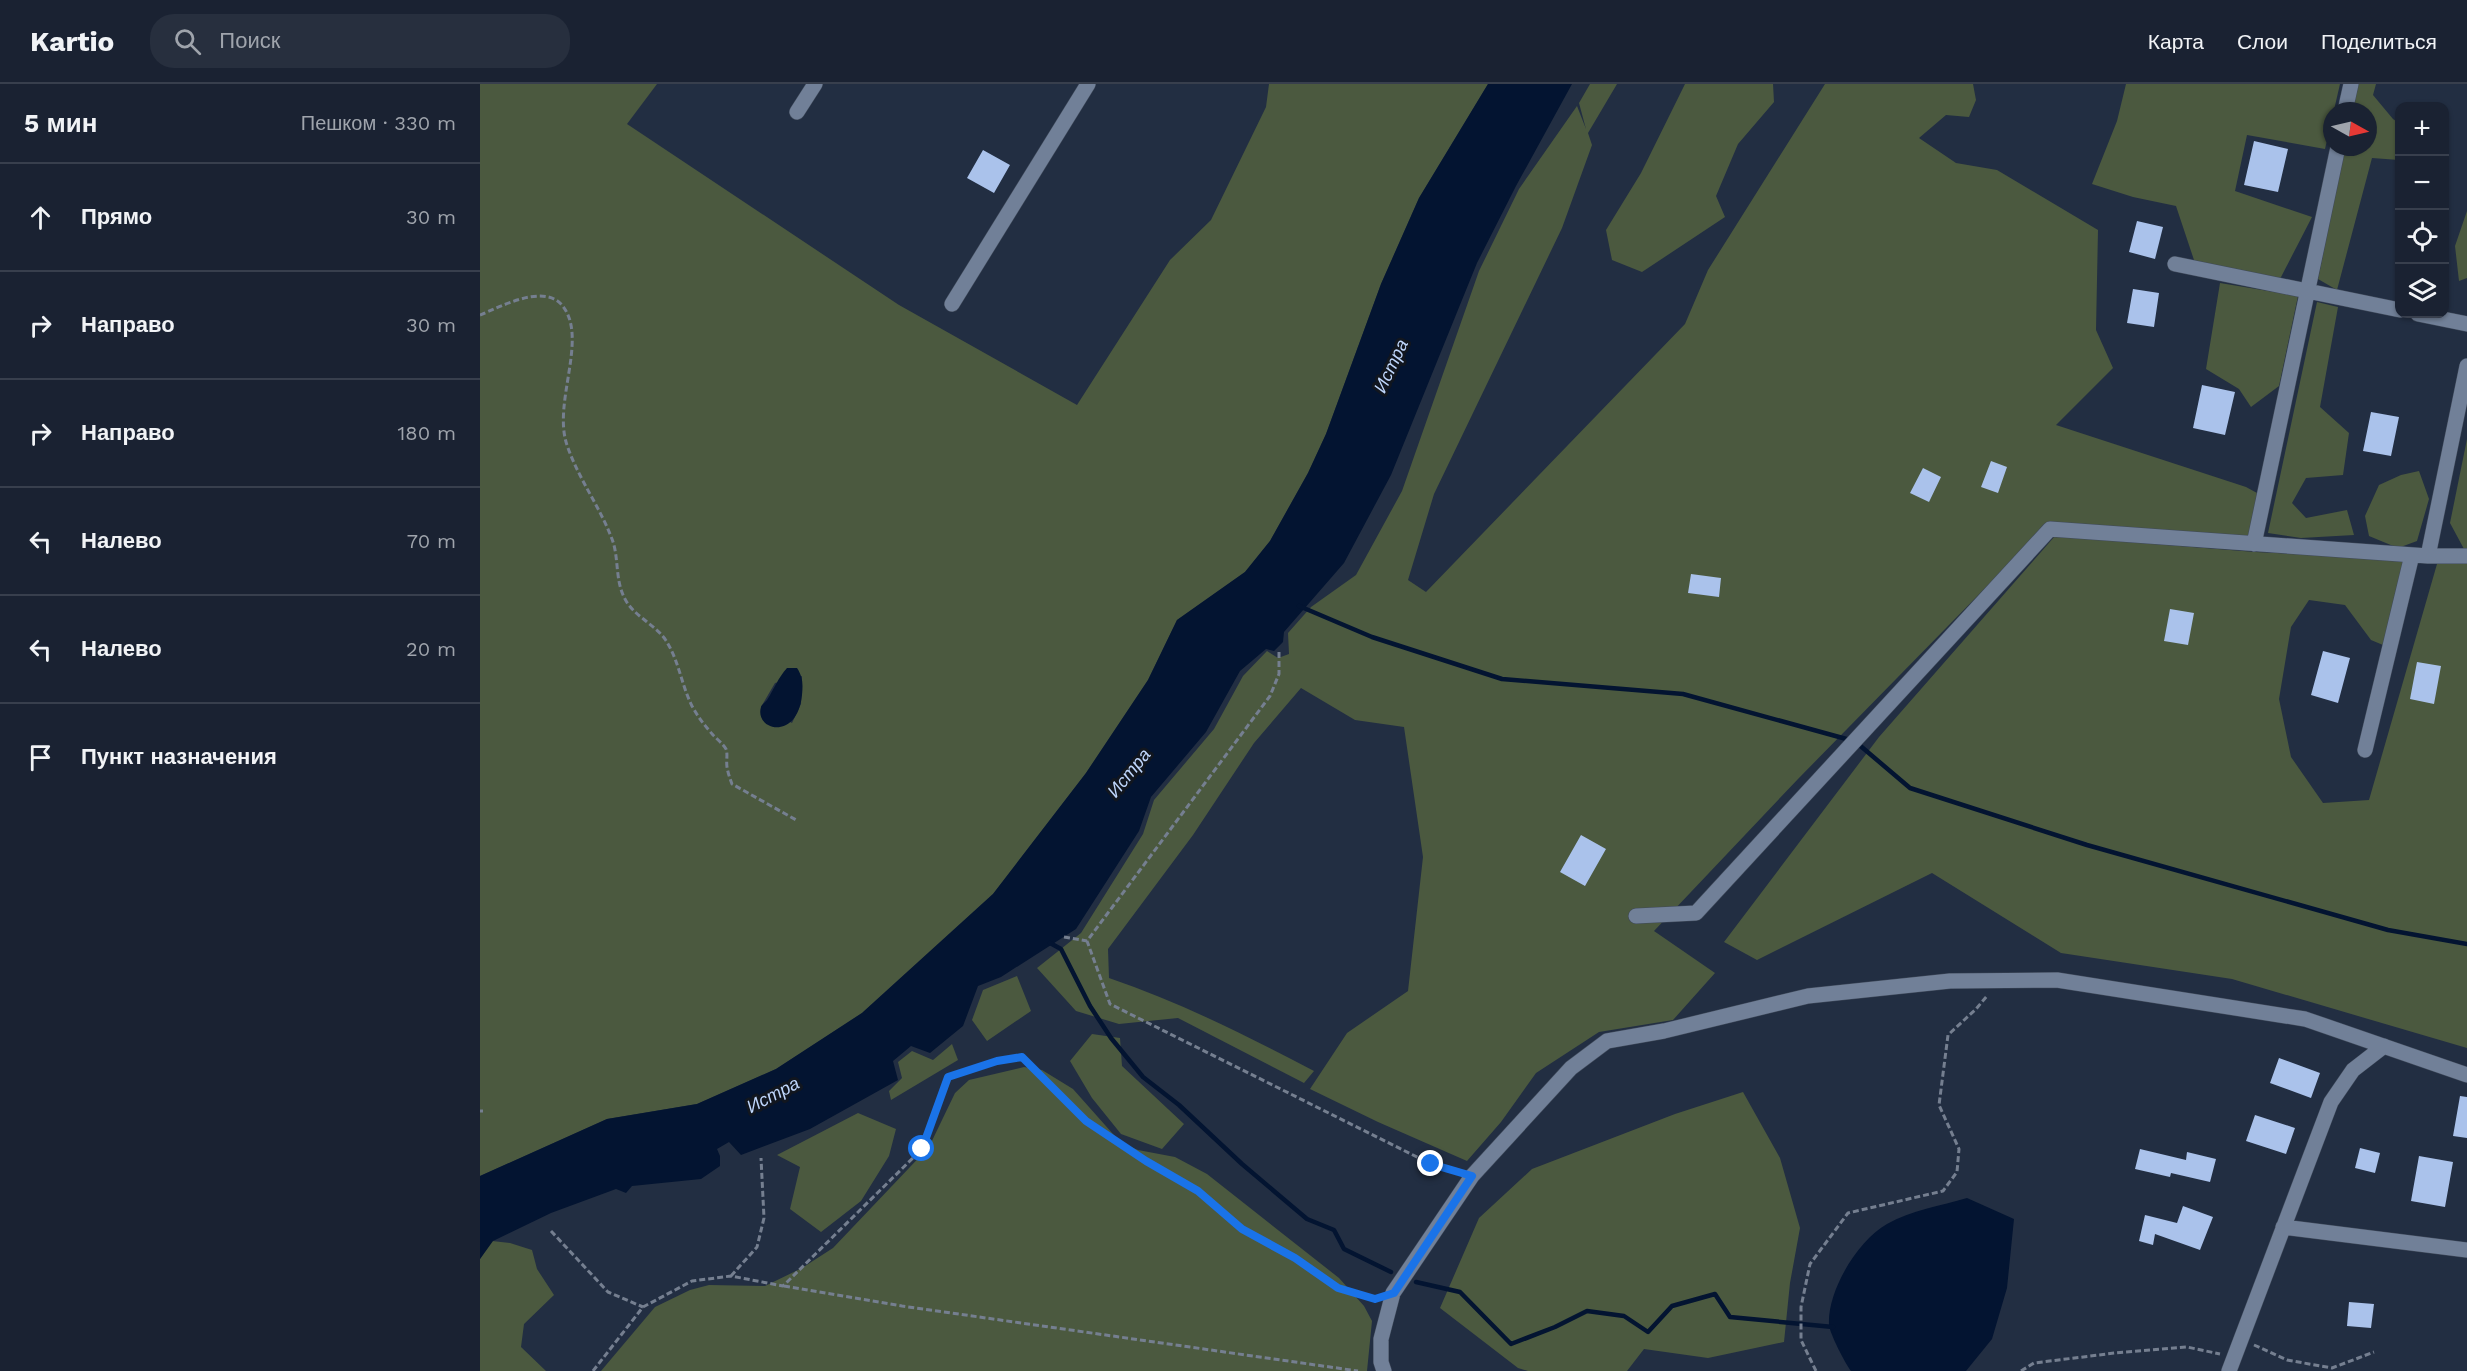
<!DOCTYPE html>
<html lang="ru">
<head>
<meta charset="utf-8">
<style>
  body { margin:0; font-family:"Work Sans",sans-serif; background:#272f3e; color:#f1f3f6 }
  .controls { position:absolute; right:18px; top:18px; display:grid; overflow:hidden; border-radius:12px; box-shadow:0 2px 4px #0004 }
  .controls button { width:54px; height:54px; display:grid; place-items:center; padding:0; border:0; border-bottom:2px solid #383f4d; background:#1a2232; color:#f1f3f6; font:30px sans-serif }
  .compass { position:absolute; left:1843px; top:18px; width:54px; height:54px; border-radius:50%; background:#1a2232; box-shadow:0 2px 4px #0004; rotate:98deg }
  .stop { position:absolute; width:18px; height:18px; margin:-14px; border:4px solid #1a73e8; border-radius:50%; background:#fff }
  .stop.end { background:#1a73e8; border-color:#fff; box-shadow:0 2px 6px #0008 }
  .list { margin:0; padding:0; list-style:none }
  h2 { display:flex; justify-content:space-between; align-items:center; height:78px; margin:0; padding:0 24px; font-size:26px }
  h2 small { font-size:20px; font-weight:400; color:#9fa4ac }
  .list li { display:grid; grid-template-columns:39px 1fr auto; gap:18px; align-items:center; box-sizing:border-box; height:108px; padding:0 24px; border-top:2px solid #383f4d }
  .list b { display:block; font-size:22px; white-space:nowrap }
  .list em { font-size:20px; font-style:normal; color:#9fa4ac }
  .icon { flex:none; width:33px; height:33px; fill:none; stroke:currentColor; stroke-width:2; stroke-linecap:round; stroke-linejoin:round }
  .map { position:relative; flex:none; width:1987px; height:1287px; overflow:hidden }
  header { display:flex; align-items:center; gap:36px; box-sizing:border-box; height:84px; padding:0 30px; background:#1a2232; border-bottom:2px solid #383f4d }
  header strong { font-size:28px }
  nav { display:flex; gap:33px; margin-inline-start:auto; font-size:21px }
  .search { width:420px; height:54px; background:#272f3e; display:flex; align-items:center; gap:15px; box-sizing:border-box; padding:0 21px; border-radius:24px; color:#9fa4ac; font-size:22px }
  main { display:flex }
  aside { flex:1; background:#1a2232 }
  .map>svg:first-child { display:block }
  .green { fill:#4b593f; fill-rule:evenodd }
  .water { fill:#031431 }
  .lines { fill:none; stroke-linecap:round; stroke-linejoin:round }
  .stream { stroke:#031431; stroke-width:4.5 }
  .building { fill:#aac2eb }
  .minor-casing { stroke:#404a5b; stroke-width:16 }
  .path { stroke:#757f90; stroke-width:3; stroke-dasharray:6 3; stroke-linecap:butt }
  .minor { stroke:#718098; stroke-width:15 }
  .route { stroke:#1a73e8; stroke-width:8 }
  .labels { text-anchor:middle; stroke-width:6; stroke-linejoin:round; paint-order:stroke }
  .water-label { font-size:18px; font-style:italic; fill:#bfd6fb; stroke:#11161f }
</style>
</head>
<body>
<header>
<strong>Kartio</strong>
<div class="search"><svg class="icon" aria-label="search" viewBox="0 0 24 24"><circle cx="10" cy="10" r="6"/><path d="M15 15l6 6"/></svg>Поиск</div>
<nav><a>Карта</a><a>Слои</a><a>Поделиться</a></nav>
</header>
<main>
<aside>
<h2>5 мин<small>Пешком · 330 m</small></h2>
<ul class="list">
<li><svg class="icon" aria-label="ahead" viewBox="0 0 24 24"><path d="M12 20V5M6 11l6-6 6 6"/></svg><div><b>Прямо</b></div><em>30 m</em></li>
<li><svg class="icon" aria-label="right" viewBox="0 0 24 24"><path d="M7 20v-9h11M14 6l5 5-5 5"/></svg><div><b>Направо</b></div><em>30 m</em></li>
<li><svg class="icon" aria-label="right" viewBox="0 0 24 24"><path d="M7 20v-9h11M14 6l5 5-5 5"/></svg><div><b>Направо</b></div><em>180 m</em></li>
<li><svg class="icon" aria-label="left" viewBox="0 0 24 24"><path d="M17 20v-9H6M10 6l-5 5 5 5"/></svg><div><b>Налево</b></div><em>70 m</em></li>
<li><svg class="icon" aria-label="left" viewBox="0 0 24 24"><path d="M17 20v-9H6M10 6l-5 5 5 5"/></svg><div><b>Налево</b></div><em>20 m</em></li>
<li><svg class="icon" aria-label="arrive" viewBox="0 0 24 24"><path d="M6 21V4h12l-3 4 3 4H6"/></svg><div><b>Пункт назначения</b></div></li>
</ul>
</aside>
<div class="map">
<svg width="1987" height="1287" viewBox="0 0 1987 1287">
  <rect width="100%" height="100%" fill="#222e42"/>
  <path class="green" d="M0,0H177L147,40L419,221L597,321L690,176L731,136L786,23L789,0H1008L939,114L901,200L846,350L828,389L790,457L765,488L697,536L668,596L606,689L513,810L382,929L296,985L217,1020L127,1035L0,1092ZM322,592L321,620L312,639L281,623L295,599Z
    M1110,0H1137L1108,49L1112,61L1082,144L954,410L928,496L946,508L1205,240L1228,186L1345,0H1493L1496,16L1489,33L1466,31L1439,54L1476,79L1517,86L1618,146L1616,246L1633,284L1576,341L1766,403L1777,409L1769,454L1569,439L1318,695L1174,847L1235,889L1193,936L1119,948L1056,989L1021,1038L987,1077L898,1038L830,1005L867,949L928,907L943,773L924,643L875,636L821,604L774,659L713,751L628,865L629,894C700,918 767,952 834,987L824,999L698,934L639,940L596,927L557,884L601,849L663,750L674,716L734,645L763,592L787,567L798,574L809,570L808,549L831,523L876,491L922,407L999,187L1039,105L1097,22L1106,45L1099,19Z
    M1205,0H1293L1294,18L1258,60L1236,112L1245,133L1162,188L1132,176L1126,146L1161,89Z
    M1646,0H1860L1845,65L1767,51L1755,107L1832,133L1800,195L1715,179L1696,122L1653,113L1612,100L1637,37Z
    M1877,0H1896L1893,11L1913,35L1919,39V76L1892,74L1857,206L1838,195L1865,63H1888V27H1872Z
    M1987,127V194L1979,197L1975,162Z
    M1740,199L1818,212L1799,302L1771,323L1759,305L1726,285Z
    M1837,218L1858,223L1840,323L1869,349L1863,391L1826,394L1812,419L1826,434L1867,426L1874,451L1821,454L1788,449Z
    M1987,355V465H1984L1970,439Z
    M1939,387L1949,415L1937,457L1918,464L1889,452L1885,432L1899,401L1921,391Z
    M1575,452L1775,468L1924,475L1903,561L1891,556L1865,521L1829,516L1811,543L1799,615L1811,673L1843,719L1889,716L1957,480H1987V964L1752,895L1581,869L1452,789L1277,876L1244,858L1399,653Z
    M537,892L551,927L507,957L492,936L503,906Z
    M612,950L640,954L642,982L704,1040L682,1065L641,1050L612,1014L590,977Z
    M472,960L478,976L411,1016L409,1007L422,994L418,978L432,967L453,976Z
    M544,983L562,986L593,1005L641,1059L658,1066L695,1073L727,1090L859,1194L884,1222L892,1237L887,1287H121L175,1223L210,1206L229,1201L285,1202L322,1184L353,1164L449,1063L475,1009L489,996Z
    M1263,1008L1300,1074L1320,1144L1310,1199L1304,1258L1228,1274L1164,1265L1147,1287H1048L1038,1284L960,1224L999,1134L1052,1085L1195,1030Z
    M378,1029L416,1045L409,1072L381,1117L341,1148L310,1125L320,1083L297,1071Z
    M12,1157L30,1159L52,1166L57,1185L74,1211L44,1240L41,1263L66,1287H0V1175Z"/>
  <path class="water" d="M1008,0H1092L1036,102L997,179L911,391L864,479L804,548L803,558L794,567L786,565L760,587L726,648L671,713L659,747L596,845L521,893L498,902L483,942L450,969L431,962L413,977L418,996L330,1045L261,1071L249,1058L237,1065L240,1072V1082L221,1095L152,1102L146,1109L136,1105L71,1129L13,1157L0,1175V1092L127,1035L217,1020L296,985L382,929L513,810L606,689L668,596L697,536L765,488L790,457L828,389L846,350L901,200L939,114Z
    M307,584H317C323,593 323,600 322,611C317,658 274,646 281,623C281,622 286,617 287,616C294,605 298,594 307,584Z
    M1487,1114L1534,1135L1527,1204L1512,1255L1486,1287H1371C1365,1279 1350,1250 1349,1241C1347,1207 1378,1156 1407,1140C1431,1126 1461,1122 1487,1114Z"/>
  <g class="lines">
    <path class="stream" d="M819,522L892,553L1022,595L1203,610L1370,656
      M1377,659L1430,704L1607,761L1908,846L1987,860
      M570,859L581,865L610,922L631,954L663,993L699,1021L762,1080L827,1135L854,1146L864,1165L911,1188
      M936,1198L980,1208L1031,1260L1075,1243L1107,1227L1144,1232L1168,1248L1192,1222L1235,1210L1250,1233L1353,1243"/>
  </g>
  <path class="building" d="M1774,57L1808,65L1798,108L1764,101Z
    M503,66L530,81L514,109L487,94Z
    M1657,137L1683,143L1675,175L1649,168Z
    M1653,205L1679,209L1674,243L1647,239Z
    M1722,301L1755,308L1745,351L1713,344Z
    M1891,328L1919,333L1911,372L1883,367Z
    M1511,377L1527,383L1518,409L1501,403Z
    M1443,384L1461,393L1449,418L1430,409Z
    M1211,490L1241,494L1239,513L1208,509Z
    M1690,525L1714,529L1708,561L1684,557Z
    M1843,567L1870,574L1858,619L1831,611Z
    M1937,578L1961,582L1954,620L1930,615Z
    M1101,751L1126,765L1105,802L1080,788Z
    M1799,974L1840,989L1831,1014L1790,999Z
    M1980,1012L1987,1013V1054L1973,1052Z
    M1775,1031L1815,1044L1806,1070L1766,1057Z
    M1880,1064L1900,1069L1895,1089L1875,1084Z
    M1660,1065L1706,1076L1707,1068L1736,1075L1730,1098L1691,1089L1690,1093L1655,1085Z
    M1939,1072L1973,1078L1965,1123L1931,1117Z
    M1703,1122L1733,1133L1720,1166L1675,1150L1673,1161L1659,1157L1665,1131L1697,1139Z
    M1869,1218L1894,1220L1891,1244L1867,1242Z"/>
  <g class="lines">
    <defs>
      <path id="minor" d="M1865,27L1871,0
        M317,28L335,0
        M1695,180L1920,226
        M472,220L608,0
        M1938,230L1987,240
        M1774,460L1858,63
        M1948,472L1987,282
        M1885,666L1932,471
        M1156,832L1216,829L1570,445L1948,472H1987
        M1803,1143L1987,1166
        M904,1287L901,1278V1255L913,1209L992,1092L1091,984L1127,957L1184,947L1328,912L1470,897L1577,896L1825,935L1987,991
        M1749,1287L1851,1018L1873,986L1904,962"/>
    </defs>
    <use href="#minor" class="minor-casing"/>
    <path class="path" d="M0,231C20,223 62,200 81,220C110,252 72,318 87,361C98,394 120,423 132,455C139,473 135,495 144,513C152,531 173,539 185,555C199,576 201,600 212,622C218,633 225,642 233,651C237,655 243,660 246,665C248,670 246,677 247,683C248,689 250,695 252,700L318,737
      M799,568V590L790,612L607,857L630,920L951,1080L979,1088
      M584,853L607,857
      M0,1027H3
      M71,1147L128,1208L163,1223
      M251,1192L277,1163L284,1134L281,1074
      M304,1202L422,1222L878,1287
      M1774,1261L1807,1276L1852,1284L1894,1268
      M113,1287L163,1223L212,1197L251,1192L303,1202L442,1065L468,993L517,977L542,973L606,1037L666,1077L718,1107L762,1145L815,1174L858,1204L898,1214
      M1336,1287L1321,1256V1223L1330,1180L1368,1129L1463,1107L1477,1088L1479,1065L1459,1021L1468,951L1496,925L1507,912
      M1541,1287L1554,1279L1635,1269L1707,1263L1740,1270"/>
    <use href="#minor" class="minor"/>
  </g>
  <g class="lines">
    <path class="route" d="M442,1065L468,993L517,977L542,973L606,1037L666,1077L718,1107L762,1145L815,1174L858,1204L895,1215L914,1209L992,1092L951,1080"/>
  </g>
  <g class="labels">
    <g class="water-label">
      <text transform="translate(911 282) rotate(-65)" y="6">Истра</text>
      <text transform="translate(649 689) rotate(-51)" y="6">Истра</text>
      <text transform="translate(293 1011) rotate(-28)" y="6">Истра</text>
    </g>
  </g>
</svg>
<div class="controls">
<button>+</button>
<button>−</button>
<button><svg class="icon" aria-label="locate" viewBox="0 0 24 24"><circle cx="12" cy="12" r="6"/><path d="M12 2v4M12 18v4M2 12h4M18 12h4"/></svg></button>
<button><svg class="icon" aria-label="layers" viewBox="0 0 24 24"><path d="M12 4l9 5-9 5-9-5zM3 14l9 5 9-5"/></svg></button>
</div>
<svg class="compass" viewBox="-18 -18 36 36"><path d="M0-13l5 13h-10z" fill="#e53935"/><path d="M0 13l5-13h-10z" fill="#9fa4ac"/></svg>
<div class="stop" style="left:442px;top:1065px"></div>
<div class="stop end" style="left:951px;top:1080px"></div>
</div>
</main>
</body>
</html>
